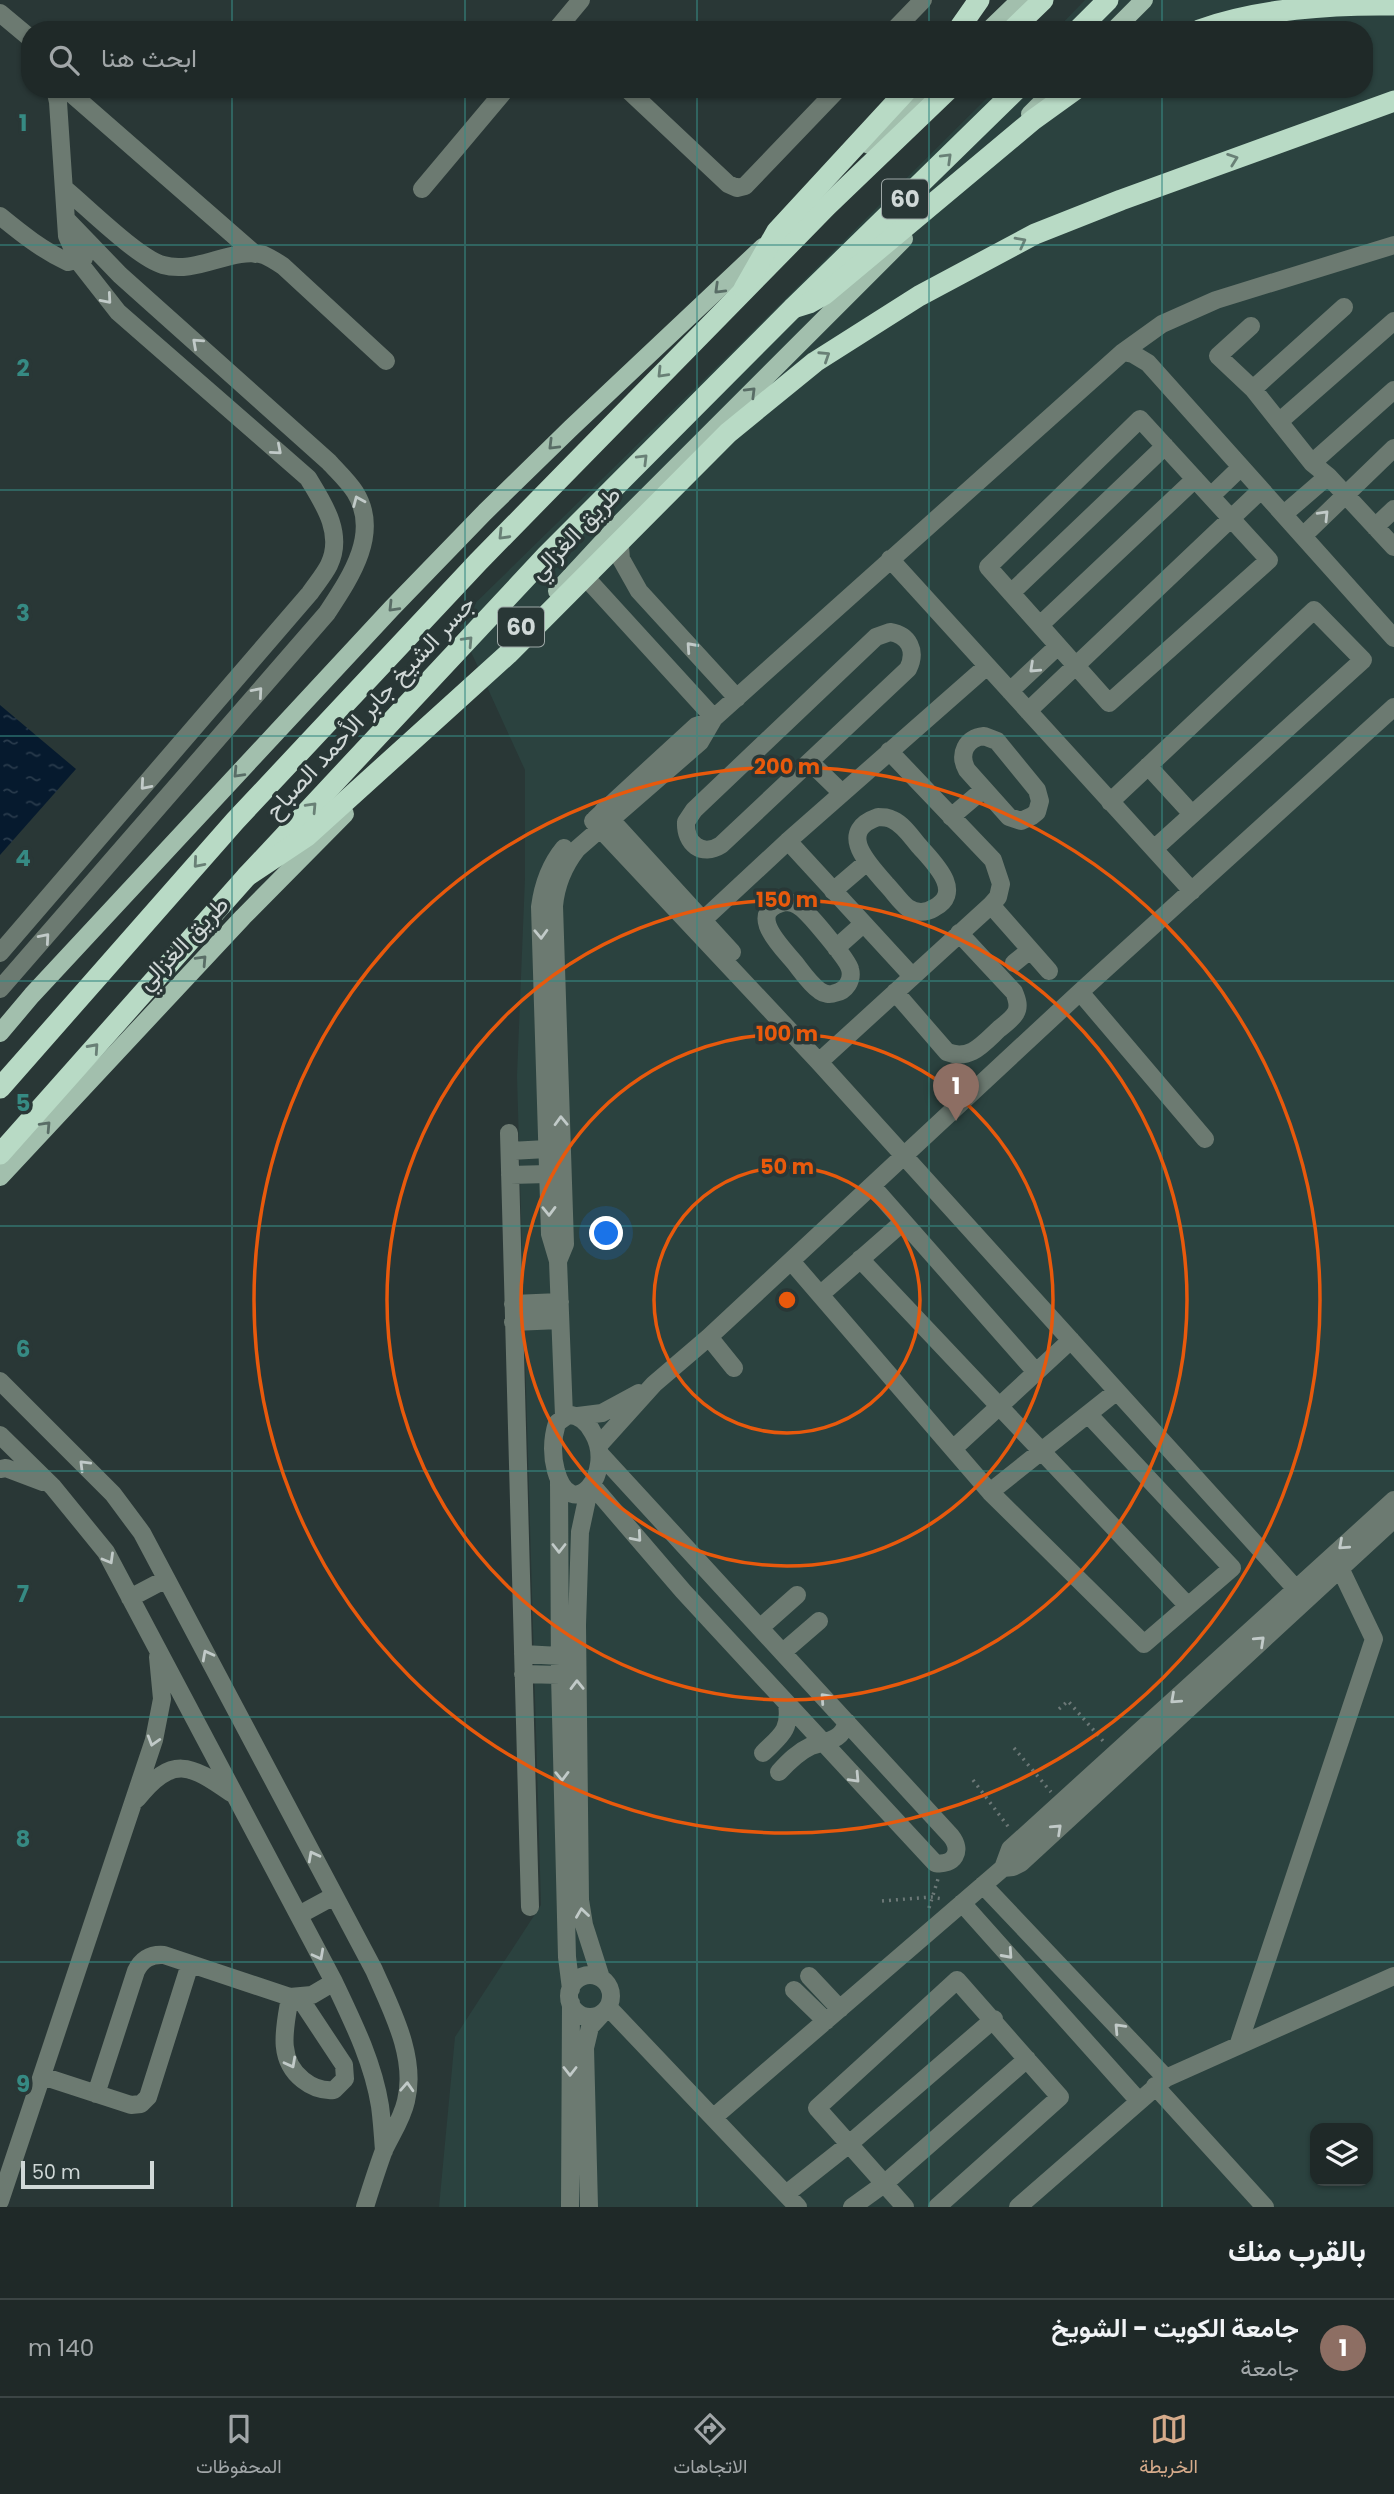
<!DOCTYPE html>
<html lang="ar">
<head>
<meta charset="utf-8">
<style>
  body { margin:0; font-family:Poppins,Vazirmatn,sans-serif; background:#2c3534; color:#f1f3f6; direction:rtl }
  .controls { position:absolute; right:21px; bottom:21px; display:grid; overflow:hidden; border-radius:14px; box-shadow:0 2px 5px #0004 }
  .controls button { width:63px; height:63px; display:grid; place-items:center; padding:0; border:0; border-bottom:2px solid #3c4545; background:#1f2928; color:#f1f3f6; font:35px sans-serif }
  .scale { position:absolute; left:21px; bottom:18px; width:133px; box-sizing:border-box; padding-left:7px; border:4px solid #d0d8d7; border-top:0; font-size:19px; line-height:24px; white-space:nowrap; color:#d0d8d7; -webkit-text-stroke:5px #293736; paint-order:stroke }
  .you { position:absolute; left:607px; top:1234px; width:24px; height:24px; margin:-18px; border:5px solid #fff; border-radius:50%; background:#1a73e8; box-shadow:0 0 0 10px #1a73e833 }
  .badge { display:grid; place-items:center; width:46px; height:46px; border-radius:50%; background:#d6ab8b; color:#fff; font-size:23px; font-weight:700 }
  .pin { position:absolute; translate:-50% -58px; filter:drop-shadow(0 2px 4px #0008) }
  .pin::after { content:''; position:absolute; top:37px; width:24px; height:21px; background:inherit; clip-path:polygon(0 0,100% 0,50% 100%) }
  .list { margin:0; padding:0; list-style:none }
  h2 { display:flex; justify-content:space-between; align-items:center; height:91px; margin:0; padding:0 28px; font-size:30px }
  h2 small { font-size:23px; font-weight:400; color:#a1a6a8 }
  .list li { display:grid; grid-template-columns:46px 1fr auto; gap:21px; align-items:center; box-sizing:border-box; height:98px; padding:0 28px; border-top:2px solid #3c4545 }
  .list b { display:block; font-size:26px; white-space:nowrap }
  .list p { margin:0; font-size:23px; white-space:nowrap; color:#a1a6a8 }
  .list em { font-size:23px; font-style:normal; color:#a1a6a8 }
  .icon { flex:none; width:38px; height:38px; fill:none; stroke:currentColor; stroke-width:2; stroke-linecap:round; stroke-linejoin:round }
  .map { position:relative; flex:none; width:1394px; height:2207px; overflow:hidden; direction:ltr }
  .search { position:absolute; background:#1f2928; box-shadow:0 2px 5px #0004; left:21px; right:21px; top:21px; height:77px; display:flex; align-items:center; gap:18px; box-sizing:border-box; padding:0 24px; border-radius:28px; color:#a1a6a8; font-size:26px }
  .sheet { height:189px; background:#1f2928 }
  nav { display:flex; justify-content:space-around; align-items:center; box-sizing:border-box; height:98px; border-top:2px solid #3c4545; background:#1f2928; font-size:19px; color:#a1a6a8 }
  nav a { display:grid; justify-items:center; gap:4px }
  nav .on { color:#d6ab8b }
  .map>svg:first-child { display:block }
  .built { fill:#2b423f; fill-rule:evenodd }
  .water { fill:url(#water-ripples) }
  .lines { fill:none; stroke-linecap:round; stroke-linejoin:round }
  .path { stroke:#6c7877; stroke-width:3.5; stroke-dasharray:2 5; stroke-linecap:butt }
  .minor { stroke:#6c7a71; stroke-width:18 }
  .major { stroke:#a2bfad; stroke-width:18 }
  .highway { stroke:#b8dac5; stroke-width:21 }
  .highway-bridge { stroke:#b8dac5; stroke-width:21 }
  .oneway { stroke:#698076 }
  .oneway2 { stroke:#596d66 }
  .oneway3 { stroke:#c1cac8 }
  .grid { fill:none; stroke:#368a83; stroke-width:2; stroke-opacity:0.55 }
  .ring { fill:none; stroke:#e8590c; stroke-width:3.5 }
  .labels { text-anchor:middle; stroke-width:7; stroke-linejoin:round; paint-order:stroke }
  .shield { fill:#293736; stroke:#9ea8a7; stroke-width:2 }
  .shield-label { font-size:23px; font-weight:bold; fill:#d0d8d7 }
  .street-label { font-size:24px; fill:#d0d8d7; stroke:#293736 }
  .grid-label { font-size:23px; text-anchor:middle; font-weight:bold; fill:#368a83; stroke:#293736; stroke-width:7; stroke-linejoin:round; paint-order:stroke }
  .centre { fill:#e8590c; stroke:#293736; stroke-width:3.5 }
  .ring-label { font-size:21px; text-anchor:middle; font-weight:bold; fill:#e8590c; stroke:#293736; stroke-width:7; stroke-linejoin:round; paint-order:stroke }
</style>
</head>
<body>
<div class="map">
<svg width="1394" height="2207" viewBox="0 0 1394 2207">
  <defs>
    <pattern id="water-ripples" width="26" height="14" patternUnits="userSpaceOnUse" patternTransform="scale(1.75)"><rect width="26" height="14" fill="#061a2e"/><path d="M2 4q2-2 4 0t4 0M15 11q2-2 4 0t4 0" fill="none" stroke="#293b4c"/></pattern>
  </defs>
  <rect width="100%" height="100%" fill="#293736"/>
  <path class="built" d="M1085,0H1394V2207H439L455,2037L541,1905L517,1076L525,878V770L457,621L739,345L996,89H1364V30H1056ZM1315,2128H1368V2181H1315Z"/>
  <path class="water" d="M0,705L76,769L0,855Z"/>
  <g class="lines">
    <path class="path" d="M1059,1709L1068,1701L1104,1742
      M1014,1748L1051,1792
      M973,1780L1010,1829
      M882,1901L931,1897L943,1899
      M929,1908L938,1879"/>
    <path class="minor" d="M0,13L30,38
      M556,30L581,0
      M894,30L923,0
      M66,89L255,254
      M627,89L728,184L737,188L745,186L838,89
      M65,189C87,207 138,258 163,265C196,275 233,246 264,255C271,258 277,262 283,266L386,361
      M422,189L506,89
      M0,216C22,234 42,250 68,262L84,258
      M1251,326L1218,356L1253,389L1312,463L1328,476L1394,547
      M1123,352L1133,354L1148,363L1394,638
      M1253,389L1344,307
      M1140,419L1269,560L1109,703L988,567Z
      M1280,421L1394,321
      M1312,463L1394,390
      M1211,496L1240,468
      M1284,514L1328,476
      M1375,527L1394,509
      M619,534L621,559L639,591L737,698
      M1303,536L1394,448
      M890,559L1192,891
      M578,569L714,718
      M1011,593L1165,446
      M1040,625L1195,479
      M890,632C909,635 917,651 908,669L721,845C702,857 685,844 686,822L694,810L876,637Z
      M1010,691L1058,646
      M1028,711L1261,490
      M984,736L997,741L1037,790L1040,801L1037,812L1032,816L1021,821L1009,817L967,770C958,754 966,738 984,736Z
      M810,762L842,793
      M1148,766L1192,814
      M1110,802L1314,610L1363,660L1154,849
      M603,811L732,952
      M878,817C884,817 888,817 893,820C904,825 912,838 920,847C933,862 965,892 934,908C926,913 916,913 908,908C900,902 893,891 886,884C870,865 835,832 878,817Z
      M951,817L984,789
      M595,819L696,726L711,721
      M593,821L819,1062L1306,1600
      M788,841L912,976
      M833,891L867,862
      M785,902C791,902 795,903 800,907C809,913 848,960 850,969C853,980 846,991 835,993C830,995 824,994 820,991C810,984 802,972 795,963C782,947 744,912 785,902Z
      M991,905L1049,971
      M703,920L788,841L987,666
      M836,948L863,924
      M0,953L310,593C316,584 324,575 329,565C344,534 324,504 308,478L118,312L78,261L67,236L58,102L55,89
      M1014,963L1030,950
      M0,989L327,613C350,578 381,533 355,492C348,481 338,472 329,462L120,275L66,219
      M895,992L947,1052C970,1061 983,1044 999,1029C1004,1025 1012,1019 1015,1014C1020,1007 1017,999 1014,992L959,933
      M1080,992L1205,1139
      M819,1062L991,905L998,897L1001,884L993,860L889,751
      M509,1133L530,1907
      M510,1151L547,1149
      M510,1175L548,1174
      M872,1186L1036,1372
      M860,1259L1188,1606
      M558,1261L565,1244L554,906C556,884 563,867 577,849L700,742L714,718L1123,352L1162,324L1216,300L1394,245
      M791,1261L990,1492L1144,1644L1232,1568L1088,1414
      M821,1294L903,1222
      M513,1304L560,1302
      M513,1322L560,1320
      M709,1337L734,1368
      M0,1381L113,1494L142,1533L374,1970C391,2009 417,2057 406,2101C402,2119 392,2133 384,2150C377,2169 371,2188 365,2207
      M568,1415C580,1415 588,1423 593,1433C616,1472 572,1526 556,1471C552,1456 552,1439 557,1423Z
      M564,1416L558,1261L550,1234L540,907C543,884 550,865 564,848
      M578,1416L602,1413L639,1393
      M0,1435L53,1487L106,1552L334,1982C353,2022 373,2062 380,2106C382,2121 383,2136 384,2151
      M599,1445L654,1384L709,1337L1080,992L1394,707
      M953,1449L1071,1340
      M0,1469L6,1468L43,1482
      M559,1480L560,1675L567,1957L571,1989
      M592,1485L683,1591L935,1863C954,1866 963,1851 951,1836L601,1455
      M589,1490L580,1532L577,1625L580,1900L584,1925L601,1978
      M990,1492L1117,1391
      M130,1598L166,1579
      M761,1627L797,1595
      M783,1652L819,1621
      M523,1654L560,1656
      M523,1674L560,1675
      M763,1753C780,1736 791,1731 787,1704
      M779,1772C789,1761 798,1752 811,1746C827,1740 841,1742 847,1722
      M137,1799C172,1755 190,1764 231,1793
      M1003,1868L1010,1849L1394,1500
      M983,1885L1166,2078
      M962,1903L1138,2100
      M299,1915L334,1896
      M569 1996a21 21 0 1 1 42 0a21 21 0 1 1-42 0Z
      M809,1976L840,2009
      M794,1990L826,2021
      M290,1997C285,2027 276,2059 303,2080C313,2088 323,2091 334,2090L345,2079L344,2065L299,1997
      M608,2007L798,2207
      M1238,2046L1374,1639L1340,1568
      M42,2076L131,2105L141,2104L148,2097L190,1964
      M1155,2086L1265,2207
      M96,2094L136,1971C142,1959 151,1954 164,1955L290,1997L312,1995L334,1982
      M714,2117L1003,1868L1013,1867L1021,1863L1394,1519
      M786,2194L848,2145L994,2019
      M0,2201L154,1740L162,1699L158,1657
      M570,2207L571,2003
      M589,2207L585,2048L590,2027L601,2015
      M852,2207L884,2184L1027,2059
      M905,2207L817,2108L957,1980L1060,2097L937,2207
      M1018,2207L1166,2078L1394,1976"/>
    <path class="major" d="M989,30L1020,0
      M1114,30L1144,0
      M1030,114L1055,89
      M869,145L927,89
      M557,591L619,524L904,239
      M0,1033L32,995L392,608L485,512L571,428L763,247
      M0,1177L243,917L345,814"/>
    <path class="highway" d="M958,30L979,0
      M1012,30L1043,0
      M1078,30L1108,0
      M1199,30C1257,9 1333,4 1394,5
      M0,1088L235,821L478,562L827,206L949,89
      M0,1154L247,876L546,556L793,308L1017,89"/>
    <path class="highway-bridge" d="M744,289L777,231L908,89
      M793,308L809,303L825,294L1033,120L1076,89
      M247,876L307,836L508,654L728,433L815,362L919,296L1035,234L1121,200L1394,101"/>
  </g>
  <defs><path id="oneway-chevron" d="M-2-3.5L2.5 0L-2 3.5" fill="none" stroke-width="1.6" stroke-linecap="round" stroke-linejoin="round" transform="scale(1.75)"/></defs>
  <g class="oneway">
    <use href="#oneway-chevron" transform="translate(947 158) rotate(-44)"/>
    <use href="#oneway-chevron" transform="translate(1233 159) rotate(-20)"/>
    <use href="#oneway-chevron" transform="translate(1021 242) rotate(-28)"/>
    <use href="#oneway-chevron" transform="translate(825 356) rotate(-33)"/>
    <use href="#oneway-chevron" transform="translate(662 373) rotate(134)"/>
    <use href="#oneway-chevron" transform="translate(643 459) rotate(-45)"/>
    <use href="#oneway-chevron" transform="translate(503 535) rotate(134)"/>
    <use href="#oneway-chevron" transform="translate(468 641) rotate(-47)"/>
    <use href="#oneway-chevron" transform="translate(312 807) rotate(-47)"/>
    <use href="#oneway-chevron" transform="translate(198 863) rotate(131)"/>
    <use href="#oneway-chevron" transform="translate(94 1048) rotate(-48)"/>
  </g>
  <g class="oneway2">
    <use href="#oneway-chevron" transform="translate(719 289) rotate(136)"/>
    <use href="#oneway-chevron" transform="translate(751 392) rotate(-45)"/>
    <use href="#oneway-chevron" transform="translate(553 445) rotate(135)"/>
    <use href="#oneway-chevron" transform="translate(393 607) rotate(134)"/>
    <use href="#oneway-chevron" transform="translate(238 773) rotate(133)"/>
    <use href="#oneway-chevron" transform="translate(202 960) rotate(-47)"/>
    <use href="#oneway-chevron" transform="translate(46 1126) rotate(-47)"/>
  </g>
  <g class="oneway3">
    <use href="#oneway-chevron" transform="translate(107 299) rotate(49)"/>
    <use href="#oneway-chevron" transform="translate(197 343) rotate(-138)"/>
    <use href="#oneway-chevron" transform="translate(277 450) rotate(41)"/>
    <use href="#oneway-chevron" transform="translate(358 501) rotate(-113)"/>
    <use href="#oneway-chevron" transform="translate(1324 515) rotate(-46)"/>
    <use href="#oneway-chevron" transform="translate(691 647) rotate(-132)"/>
    <use href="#oneway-chevron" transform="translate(1034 668) rotate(137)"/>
    <use href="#oneway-chevron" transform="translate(258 692) rotate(-49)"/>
    <use href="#oneway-chevron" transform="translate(145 785) rotate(131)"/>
    <use href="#oneway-chevron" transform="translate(541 934) rotate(88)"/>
    <use href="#oneway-chevron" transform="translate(45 938) rotate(-49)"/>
    <use href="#oneway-chevron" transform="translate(561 1121) rotate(-92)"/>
    <use href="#oneway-chevron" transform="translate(549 1211) rotate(89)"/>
    <use href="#oneway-chevron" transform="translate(84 1465) rotate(-135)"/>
    <use href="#oneway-chevron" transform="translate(637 1537) rotate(49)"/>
    <use href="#oneway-chevron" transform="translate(1343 1545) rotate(138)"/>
    <use href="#oneway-chevron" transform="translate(559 1548) rotate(90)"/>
    <use href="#oneway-chevron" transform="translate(109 1559) rotate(60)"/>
    <use href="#oneway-chevron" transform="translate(1260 1641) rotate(-43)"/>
    <use href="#oneway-chevron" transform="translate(207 1655) rotate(-118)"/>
    <use href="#oneway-chevron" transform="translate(577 1685) rotate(-91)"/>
    <use href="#oneway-chevron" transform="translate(825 1698) rotate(-132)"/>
    <use href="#oneway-chevron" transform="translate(1175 1699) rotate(138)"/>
    <use href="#oneway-chevron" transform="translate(153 1741) rotate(107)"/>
    <use href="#oneway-chevron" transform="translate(562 1776) rotate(89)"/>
    <use href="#oneway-chevron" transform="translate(855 1778) rotate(47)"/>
    <use href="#oneway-chevron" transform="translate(1057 1829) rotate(-43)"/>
    <use href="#oneway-chevron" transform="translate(313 1856) rotate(-118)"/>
    <use href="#oneway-chevron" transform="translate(582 1913) rotate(-98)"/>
    <use href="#oneway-chevron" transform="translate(1008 1954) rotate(48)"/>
    <use href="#oneway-chevron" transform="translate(319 1955) rotate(62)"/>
    <use href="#oneway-chevron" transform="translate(1119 2028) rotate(-133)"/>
    <use href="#oneway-chevron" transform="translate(291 2063) rotate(62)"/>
    <use href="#oneway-chevron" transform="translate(570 2071) rotate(90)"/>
    <use href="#oneway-chevron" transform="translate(407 2087) rotate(-87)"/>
  </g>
  <path class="grid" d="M232,0V30M465,0V30M697,0V30M929,0V30M1162,0V30M232,89V2207M465,89V2207M697,89V2207M929,89V2207M1162,89V2207M0,245H1394M0,490H1394M0,736H1394M0,981H1394M0,1226H1394M0,1471H1394M0,1717H1394M0,1962H1394"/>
  <g class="ring">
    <circle cx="787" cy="1300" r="133"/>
    <circle cx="787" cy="1300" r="266"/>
    <circle cx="787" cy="1300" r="400"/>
    <circle cx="787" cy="1300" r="533"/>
  </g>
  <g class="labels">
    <g class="shield">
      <rect x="882" y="179.5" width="46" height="39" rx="5"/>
      <rect x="498" y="607.5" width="46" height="39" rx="5"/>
    </g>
    <g class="shield-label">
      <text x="905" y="207">60</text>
      <text x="521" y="635">60</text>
    </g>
    <g class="street-label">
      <text transform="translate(575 533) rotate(-46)" y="8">طريق الغزالي</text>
      <text transform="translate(370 707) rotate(-47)" y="8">جسر الشيخ جابر الأحمد الصباح</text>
      <text transform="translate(183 943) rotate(-46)" y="8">طريق الغزالي</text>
    </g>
  </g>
  <g class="grid-label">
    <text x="23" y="131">1</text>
    <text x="23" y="376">2</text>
    <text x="23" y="621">3</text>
    <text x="23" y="866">4</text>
    <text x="23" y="1111">5</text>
    <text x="23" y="1357">6</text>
    <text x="23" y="1602">7</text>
    <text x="23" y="1847">8</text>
    <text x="23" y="2092">9</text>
  </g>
  <circle cx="787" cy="1300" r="10" class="centre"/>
  <g class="ring-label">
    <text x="787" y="774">200 m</text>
    <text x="787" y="907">150 m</text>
    <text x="787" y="1041">100 m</text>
    <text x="787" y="1174">50 m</text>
  </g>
</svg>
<div class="controls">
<button><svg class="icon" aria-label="layers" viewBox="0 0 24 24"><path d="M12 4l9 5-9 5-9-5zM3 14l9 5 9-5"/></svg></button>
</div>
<div class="scale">50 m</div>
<div class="you"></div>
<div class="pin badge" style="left:956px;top:1121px;background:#8d6e63">1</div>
<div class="search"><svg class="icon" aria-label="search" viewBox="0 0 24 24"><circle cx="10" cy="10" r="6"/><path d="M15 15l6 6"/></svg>ابحث هنا</div>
</div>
<section class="sheet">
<h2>بالقرب منك<small></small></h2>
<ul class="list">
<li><span class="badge" style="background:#8d6e63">1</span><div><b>جامعة الكويت - الشويخ</b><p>جامعة</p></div><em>140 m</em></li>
</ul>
</section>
<nav>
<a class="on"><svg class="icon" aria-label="map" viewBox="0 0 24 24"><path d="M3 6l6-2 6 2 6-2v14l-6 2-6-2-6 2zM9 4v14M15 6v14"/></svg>الخريطة</a>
<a><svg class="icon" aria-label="directions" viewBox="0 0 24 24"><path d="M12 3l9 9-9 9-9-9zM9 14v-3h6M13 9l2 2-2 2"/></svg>الاتجاهات</a>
<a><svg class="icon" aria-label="saved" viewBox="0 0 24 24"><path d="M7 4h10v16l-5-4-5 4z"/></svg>المحفوظات</a>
</nav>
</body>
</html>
